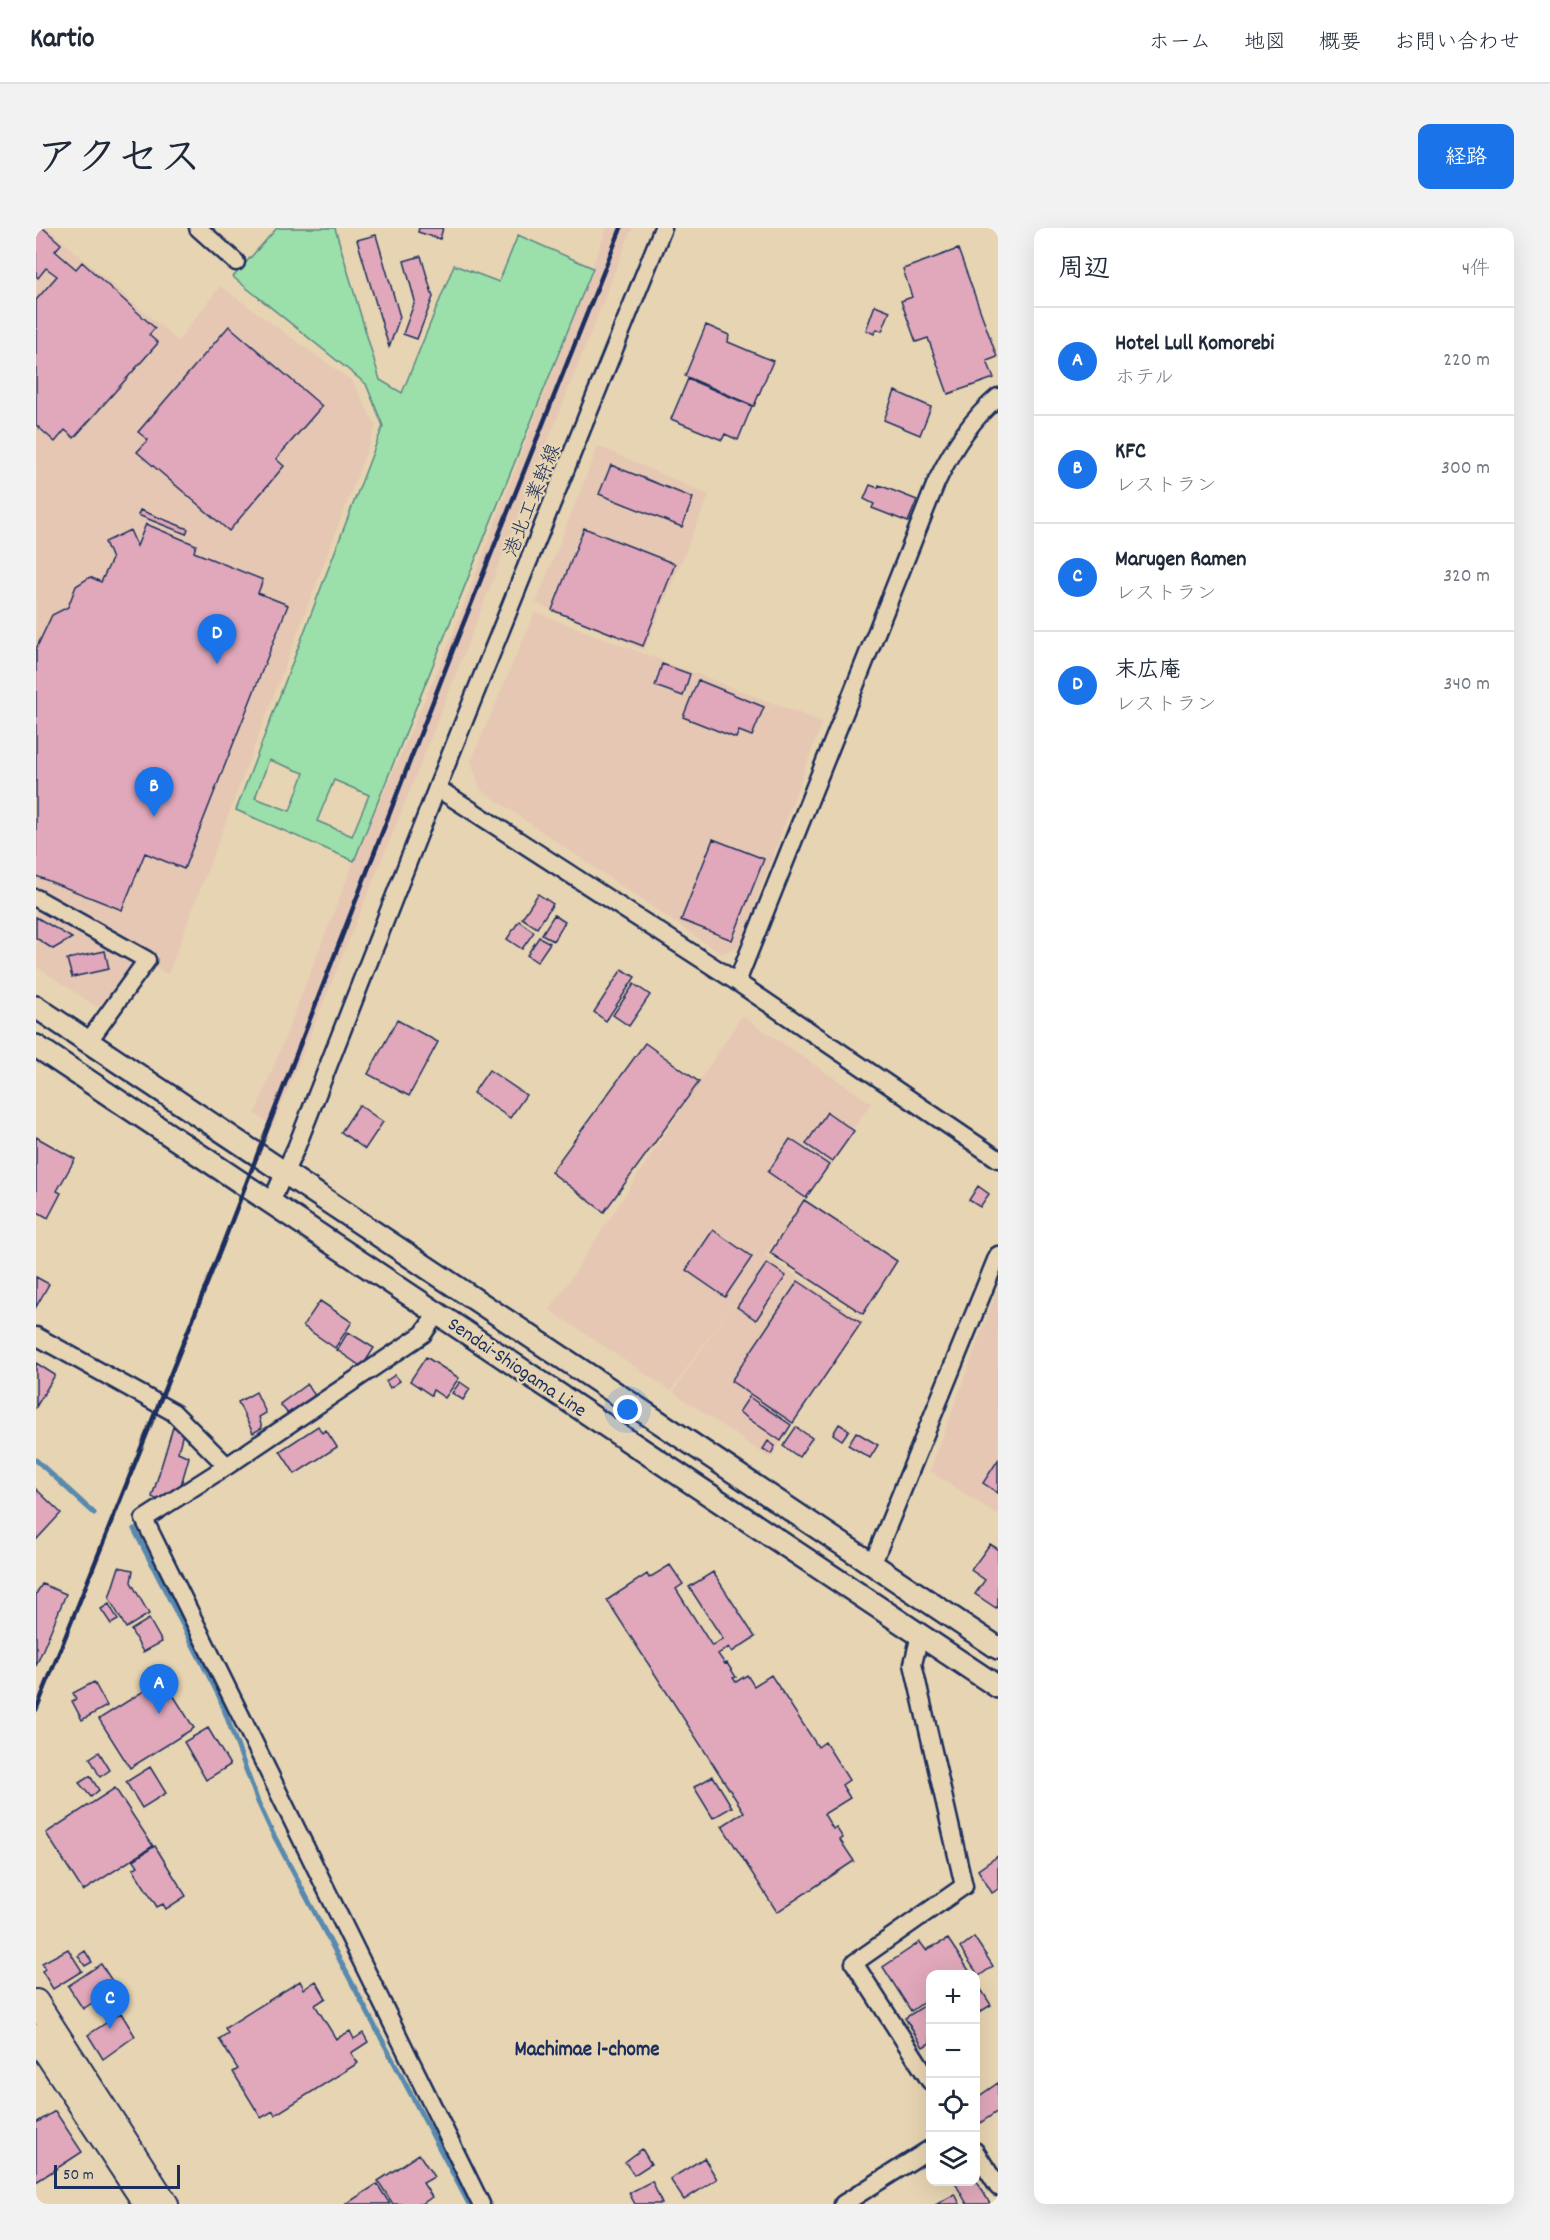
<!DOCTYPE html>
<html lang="ja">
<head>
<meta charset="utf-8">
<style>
  body { margin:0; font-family:Dekko,"Klee One",sans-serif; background:#f2f2f3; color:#1f2937 }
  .controls { position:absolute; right:18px; bottom:18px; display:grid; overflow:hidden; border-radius:12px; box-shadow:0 6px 24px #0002 }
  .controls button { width:54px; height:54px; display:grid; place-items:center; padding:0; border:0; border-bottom:2px solid #e0e1e3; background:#fff; color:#1f2937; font:30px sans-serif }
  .scale { position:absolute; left:18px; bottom:15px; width:126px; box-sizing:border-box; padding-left:6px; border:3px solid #1b2f5e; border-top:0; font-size:16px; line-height:21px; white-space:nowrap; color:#1b2f5e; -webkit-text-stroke:4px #e7d4b2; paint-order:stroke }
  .you { position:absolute; left:592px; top:1182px; width:21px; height:21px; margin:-15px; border:4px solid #fff; border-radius:50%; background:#1a73e8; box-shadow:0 0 0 9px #1a73e833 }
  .badge { display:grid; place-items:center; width:39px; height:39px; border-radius:50%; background:#1a73e8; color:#fff; font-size:20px; font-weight:700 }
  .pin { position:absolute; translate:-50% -50px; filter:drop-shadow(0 2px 3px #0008) }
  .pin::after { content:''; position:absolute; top:32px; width:21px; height:18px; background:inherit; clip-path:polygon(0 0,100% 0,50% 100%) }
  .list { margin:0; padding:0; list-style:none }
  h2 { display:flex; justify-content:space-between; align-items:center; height:78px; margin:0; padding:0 24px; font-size:26px }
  h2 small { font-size:20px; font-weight:400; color:#747a83 }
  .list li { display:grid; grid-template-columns:39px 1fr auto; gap:18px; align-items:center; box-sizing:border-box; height:108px; padding:0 24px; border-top:2px solid #e0e1e3 }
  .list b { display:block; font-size:22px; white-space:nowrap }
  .list p { margin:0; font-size:20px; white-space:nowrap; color:#747a83 }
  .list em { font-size:20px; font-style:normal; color:#747a83 }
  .icon { flex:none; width:33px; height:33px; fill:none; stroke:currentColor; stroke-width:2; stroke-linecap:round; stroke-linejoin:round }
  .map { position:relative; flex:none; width:962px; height:1976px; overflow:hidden; border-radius:12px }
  header { display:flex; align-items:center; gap:36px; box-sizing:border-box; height:84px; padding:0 30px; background:#fff; border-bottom:2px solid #e0e1e3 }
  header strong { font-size:28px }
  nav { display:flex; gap:33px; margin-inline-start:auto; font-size:21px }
  .intro { display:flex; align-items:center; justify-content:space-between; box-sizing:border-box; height:144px; padding:0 36px }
  h1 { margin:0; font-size:42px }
  .button { padding:15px 27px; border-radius:12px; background:#1a73e8; color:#fff; font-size:21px; font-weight:700 }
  main { display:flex; gap:36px; padding:0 36px }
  aside { flex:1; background:#fff; border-radius:12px; box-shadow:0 6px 24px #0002 }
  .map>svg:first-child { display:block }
  .built { fill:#e5c7b4 }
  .green { fill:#9bdfaa; stroke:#5b8784; stroke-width:1.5; fill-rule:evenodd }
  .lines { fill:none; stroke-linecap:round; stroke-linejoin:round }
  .stream { stroke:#598aaf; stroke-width:5 }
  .building { fill:#e0a8ba; stroke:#1b2f5e; stroke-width:1.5 }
  .minor-casing { stroke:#1b2f5e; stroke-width:21 }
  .major-casing { stroke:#1b2f5e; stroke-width:26 }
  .highway-casing { stroke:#1b2f5e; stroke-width:28 }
  .minor { stroke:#e7d4b2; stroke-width:16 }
  .major { stroke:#e7d4b2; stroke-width:21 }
  .highway { stroke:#e7d4b2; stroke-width:24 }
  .rail { stroke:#1b2f5e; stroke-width:4.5 }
  .labels { text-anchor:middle; stroke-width:4.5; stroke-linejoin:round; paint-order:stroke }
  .street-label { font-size:20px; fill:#1b2f5e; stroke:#e7d4b2 }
  .neighbourhood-label { font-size:21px; font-weight:bold; fill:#1b2f5e; stroke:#e7d4b2 }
</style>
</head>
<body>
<header>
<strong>Kartio</strong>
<nav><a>ホーム</a><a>地図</a><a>概要</a><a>お問い合わせ</a></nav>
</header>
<div class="intro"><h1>アクセス</h1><a class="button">経路</a></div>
<main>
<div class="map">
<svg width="962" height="1976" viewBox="0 0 962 1976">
  <rect width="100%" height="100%" fill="#e7d4b2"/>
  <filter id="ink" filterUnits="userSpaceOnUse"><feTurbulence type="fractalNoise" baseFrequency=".0167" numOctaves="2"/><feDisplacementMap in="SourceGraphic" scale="12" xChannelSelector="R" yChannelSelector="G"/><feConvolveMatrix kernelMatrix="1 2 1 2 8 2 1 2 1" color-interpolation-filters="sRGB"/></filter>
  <g filter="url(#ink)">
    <path class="built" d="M0,0H11L142,113L184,58L317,154L340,198L132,746L117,739L61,779L0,738Z
      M571,0H596L372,567L237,898L219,886L318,633L413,416Z
      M562,218L673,267L608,422L500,375Z
      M499,384L786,494L704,718L685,726L444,561L435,533Z
      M706,788L835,875L729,1027L827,1093L734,1230L637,1164L703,1066L635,1163L514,1082Z
      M962,1059V1287L894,1243Z"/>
    <path class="green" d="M241,0H299L344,152L366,165L418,37L463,54L482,7L557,40L318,633L200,582L347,198L330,156L197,49ZM233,532L268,545L254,583L219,570ZM298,552L333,567L316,608L281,593Z"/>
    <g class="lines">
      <path class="stream" d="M0,1232L58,1285
        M98,1301L183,1468L222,1574L235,1602L433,1976"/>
    </g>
    <path class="building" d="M0,0H7L25,16L19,23L40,41L46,34L119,100L113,107L122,115L38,210L29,202L19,214L0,197V72L21,48L10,40L2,50L0,48Z
      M383,0H407L404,11L382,4Z
      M340,7L364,89L353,119L321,12Z
      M922,21L961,129L951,133L958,150L912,166L892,110L880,114L865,73L876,69L867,41Z
      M385,28L397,69L381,111L367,106L379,73L368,33Z
      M839,77L854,83L846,103L841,101L838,106L830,102Z
      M670,97L693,107L692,114L737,133L718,178L649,148Z
      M193,98L286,178L240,231L248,238L193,303L101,224L112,212L102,204Z
      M652,151L716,178L702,212L689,206L686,212L635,191Z
      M859,163L895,179L884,207L848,192Z
      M575,237L657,270L646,299L563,266Z
      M834,257L842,260L843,257L881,272L872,294L836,280L838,276L828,271Z
      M104,282L152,301L150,306L102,287Z
      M110,296L160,317L158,324L227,352L222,365L252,377L148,641L109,625L86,682L0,648V421L16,387L32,379L40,358L54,349L65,354L76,331L69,314L94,302L101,318Z
      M548,300L639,336L607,418L516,382Z
      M626,436L654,446L647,468L619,458Z
      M662,452L728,479L716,508L703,503L700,510L647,489Z
      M677,611L728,631L696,712L645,692Z
      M502,666L517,676L501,700L486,690Z
      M518,687L529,694L517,713L506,706Z
      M0,689L36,710L17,721L0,710Z
      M483,693L498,704L486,721L471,711Z
      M503,709L514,715L501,734L491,727Z
      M69,723L73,741L36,749L31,731Z
      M586,741L599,749L570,793L558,784Z
      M598,756L614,767L593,798L577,787Z
      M361,792L402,814L373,868L332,846Z
      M609,815L663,854L568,984L515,944Z
      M453,842L490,867L474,890L437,865Z
      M323,877L347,894L329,921L305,904Z
      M791,884L818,903L796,934L770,916Z
      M0,909L39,931L21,963L25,965L12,990L0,983Z
      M754,911L793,937L770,970L732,944Z
      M942,958L953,966L944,979L933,972Z
      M768,972L861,1033L827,1086L734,1025Z
      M677,1002L716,1029L689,1069L650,1042Z
      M731,1035L750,1048L720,1092L701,1079Z
      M0,1049L13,1056L0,1079Z
      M762,1053L825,1095L757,1195L695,1153Z
      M284,1073L316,1094L299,1120L267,1098Z
      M312,1104L338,1120L326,1139L301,1122Z
      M390,1129L423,1150L409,1170L397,1162L395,1167L374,1153Z
      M0,1135L19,1147L0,1179Z
      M359,1147L364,1153L354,1160L350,1153Z
      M424,1154L434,1161L427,1172L416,1165Z
      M271,1156L280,1169L253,1187L244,1176Z
      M220,1164L230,1185L223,1189L226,1200L217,1205L202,1174Z
      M713,1169L755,1197L745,1213L703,1184Z
      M803,1196L813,1202L806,1212L797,1206Z
      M282,1198L286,1205L290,1202L301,1219L259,1246L244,1223Z
      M137,1199L148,1201L142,1224L153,1229L143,1264L125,1274L116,1269Z
      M760,1199L776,1210L763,1229L747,1218Z
      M820,1204L842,1217L834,1230L812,1217Z
      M732,1213L739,1218L735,1226L727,1221Z
      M962,1232V1265L947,1255Z
      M0,1261L25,1285L0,1312Z
      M954,1316L962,1321V1377L960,1380L939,1366L949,1352L935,1342Z
      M634,1337L647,1356L640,1361L676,1418L687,1411L653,1359L677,1344L719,1409L696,1424L693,1419L682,1426L689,1436L691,1435L700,1449L697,1450L700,1454L711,1447L718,1458L735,1447L782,1519L789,1514L813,1552L806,1557L814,1570L788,1586L797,1601L800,1599L807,1610L804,1612L818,1633L741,1684L686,1598L708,1584L571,1372L611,1346L613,1350Z
      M83,1339L97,1342L95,1354L113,1386L90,1400L73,1370Z
      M6,1356L30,1366L0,1438V1366Z
      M73,1376L82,1392L75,1396L65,1381Z
      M113,1391L126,1414L107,1424L95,1402Z
      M127,1451L158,1500L94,1540L63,1491Z
      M58,1454L71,1478L46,1492L36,1473L40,1471L37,1465Z
      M172,1500L194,1537L170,1552L148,1514Z
      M63,1524L74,1542L64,1549L54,1530Z
      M114,1539L130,1565L106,1580L90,1554Z
      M54,1548L63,1562L55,1569L43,1555Z
      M677,1548L696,1579L677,1590L658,1559Z
      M79,1560L117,1618L47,1663L10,1605Z
      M119,1618L150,1668L130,1681L127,1676L121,1679L97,1641L102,1638L98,1632Z
      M962,1628V1661L956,1665L942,1642Z
      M938,1709L957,1738L943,1748L924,1720Z
      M912,1711L934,1744L930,1746H894V1770L875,1783L847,1739L884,1714L890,1722Z
      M32,1721L46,1743L17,1761L6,1743L9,1741L6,1735Z
      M49,1723L56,1734L49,1738L42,1728Z
      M65,1736L80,1759L47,1781L32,1758Z
      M939,1752L955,1777L939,1787Z
      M264,1753L268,1761L280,1753L290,1770L279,1777L300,1811L314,1803L318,1811L327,1805L332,1814L315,1825L322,1835L239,1887L237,1883L225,1890L197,1844L202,1841L183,1811L192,1805L189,1800Z
      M894,1774V1815L887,1819L869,1790Z
      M85,1785L99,1808L67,1831L52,1807Z
      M962,1855V1883L944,1895L939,1889V1871Z
      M19,1883L46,1924L0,1954V1895Z
      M606,1921L615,1936L598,1947L589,1934Z
      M383,1926L398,1949L387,1955L396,1969L386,1976H357L342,1953Z
      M668,1930L681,1951L648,1972L634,1951Z
      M939,1950L954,1976H931L919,1955L939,1954Z
      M616,1953L626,1976H599L593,1965Z
      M341,1956L354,1976H310Z
      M919,1966L924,1976H901Z"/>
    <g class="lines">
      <defs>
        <path id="minor" d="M162,0L200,34
          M401,560L701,754L962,931
          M0,670L111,732L52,814
          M701,754L900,255C915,223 934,192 962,169
          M235,974L260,920L401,560L627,0
          M402,1084L387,1106L191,1238L108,1291L445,1976
          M0,1108L137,1184L191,1238
          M836,1337L962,1027
          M884,1407L877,1436L928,1658L818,1735L894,1853
          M939,1923L962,1959
          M807,1976L894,1921"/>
        <path id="major" d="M0,779L962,1420
          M0,818L962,1459"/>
        <path id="highway" d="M0,1774L130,1976
          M0,1809L110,1976"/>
      </defs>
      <use href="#minor" class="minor-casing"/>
      <use href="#major" class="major-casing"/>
      <use href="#highway" class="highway-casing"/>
      <use href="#minor" class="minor"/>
      <use href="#major" class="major"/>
      <use href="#highway" class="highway"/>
      <path class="rail" d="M0,1482L186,1018L418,419L585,0"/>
    </g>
  </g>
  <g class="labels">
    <g class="street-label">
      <text transform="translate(495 272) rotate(-68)" y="7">港北工業幹線</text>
      <text transform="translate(482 1138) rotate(34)" y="7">Sendai-Shiogama Line</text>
    </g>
    <g class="neighbourhood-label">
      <text x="551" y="1827">Machimae 1-chome</text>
    </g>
  </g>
</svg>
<div class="controls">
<button>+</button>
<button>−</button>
<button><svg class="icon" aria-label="locate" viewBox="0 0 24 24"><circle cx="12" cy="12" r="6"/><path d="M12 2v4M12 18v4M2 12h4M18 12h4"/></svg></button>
<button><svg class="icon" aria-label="layers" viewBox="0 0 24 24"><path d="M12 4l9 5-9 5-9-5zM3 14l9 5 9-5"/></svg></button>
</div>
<div class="scale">50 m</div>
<div class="you"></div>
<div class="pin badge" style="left:123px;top:1486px">A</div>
<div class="pin badge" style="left:118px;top:589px">B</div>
<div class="pin badge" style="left:74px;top:1801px">C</div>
<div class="pin badge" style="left:181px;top:436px">D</div>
</div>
<aside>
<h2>周辺<small>4件</small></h2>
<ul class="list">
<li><span class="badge">A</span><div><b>Hotel Lull Komorebi</b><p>ホテル</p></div><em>220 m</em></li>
<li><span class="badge">B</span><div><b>KFC</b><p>レストラン</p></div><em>300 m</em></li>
<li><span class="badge">C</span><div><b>Marugen Ramen</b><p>レストラン</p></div><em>320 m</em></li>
<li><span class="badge">D</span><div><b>末広庵</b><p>レストラン</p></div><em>340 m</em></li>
</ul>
</aside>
</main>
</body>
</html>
